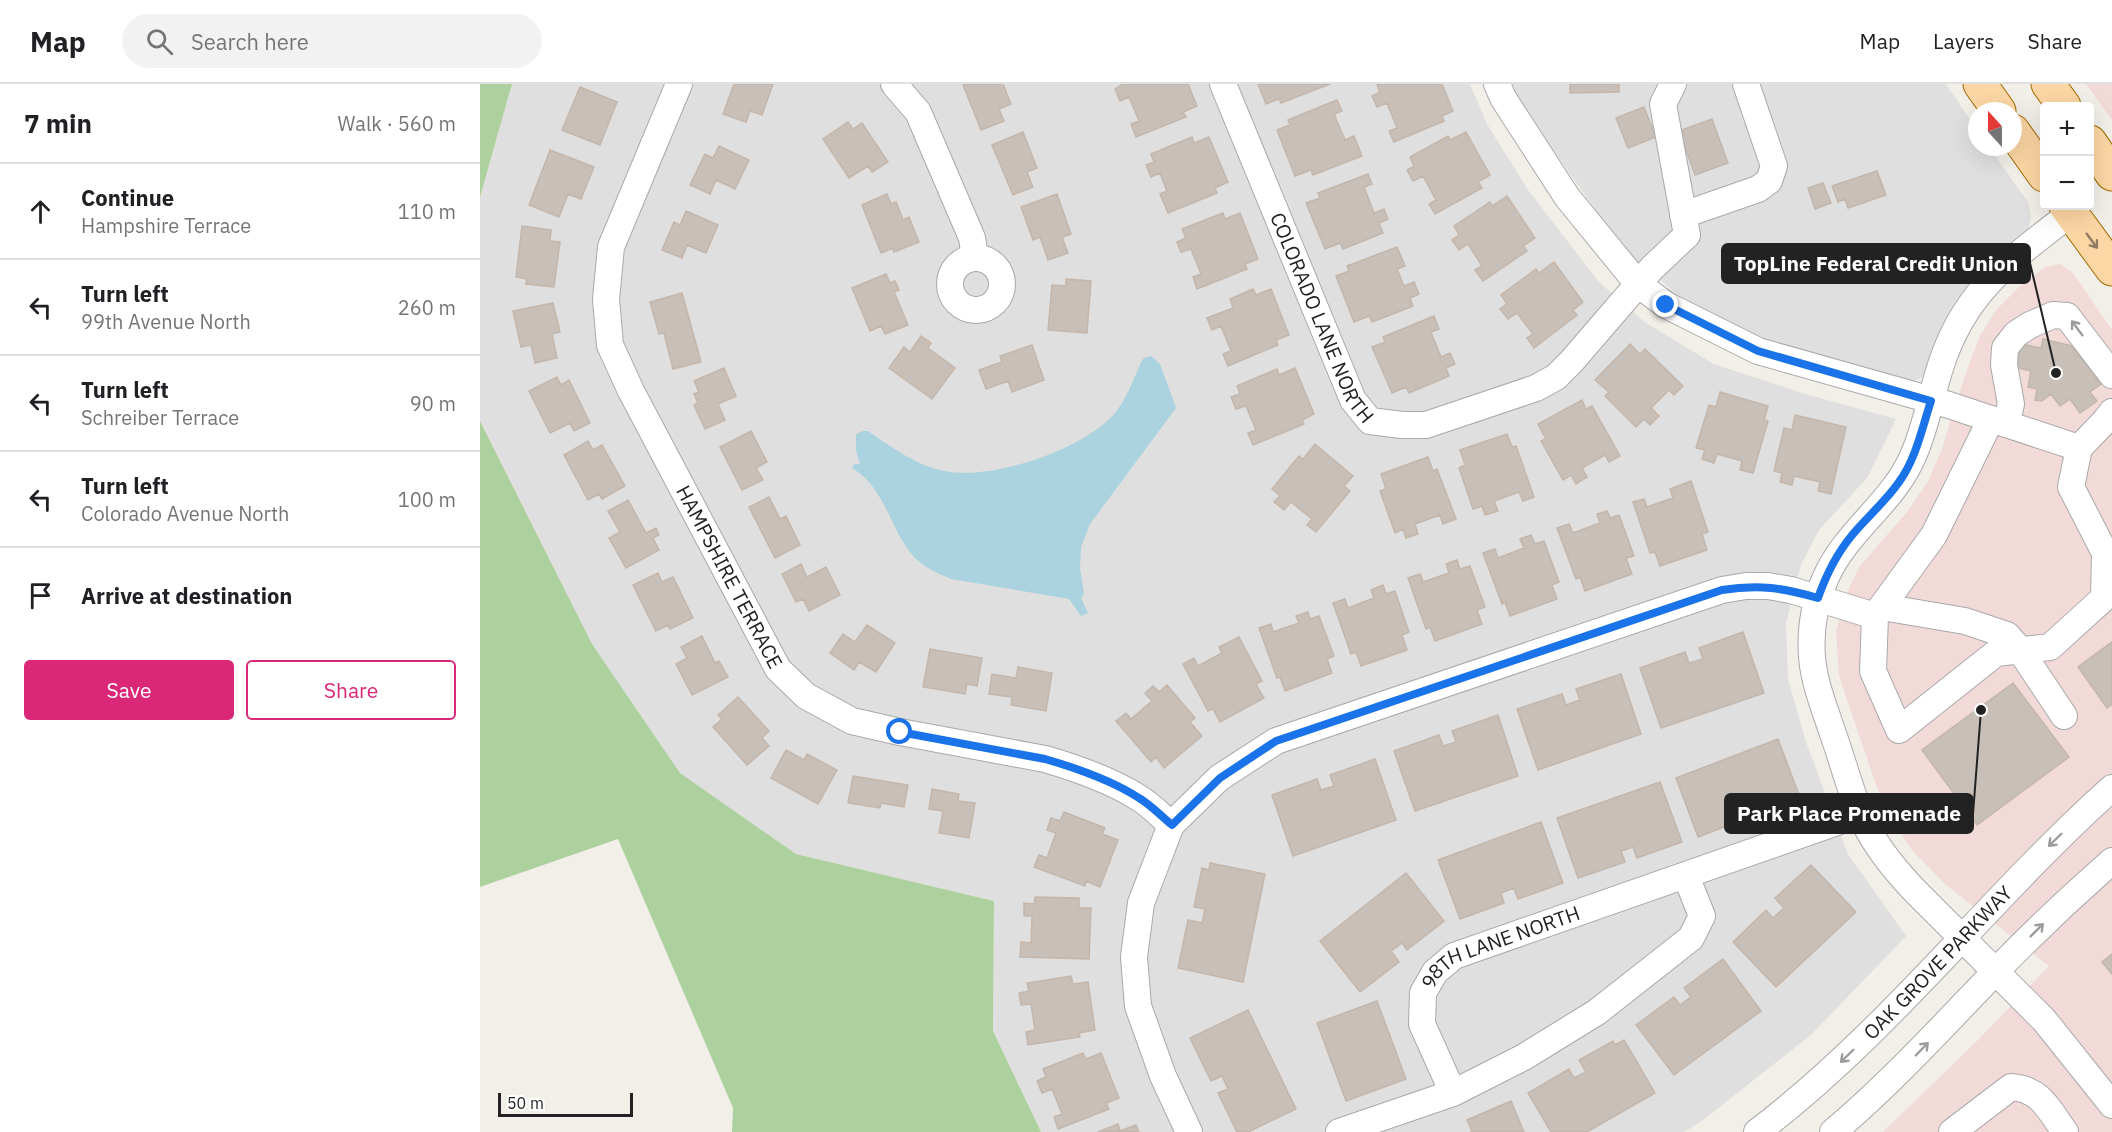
<!DOCTYPE html>
<html lang="en">
<head>
<meta charset="utf-8">
<style>
  body { margin:0; font-family:"IBM Plex Sans",sans-serif; background:#f2f2f2; color:#202124 }
  .controls { position:absolute; right:18px; top:18px; display:grid; overflow:hidden; border-radius:6px; box-shadow:0 6px 24px #0002 }
  .controls button { width:54px; height:54px; display:grid; place-items:center; padding:0; border:0; border-bottom:2px solid #e0e0e0; background:#fff; color:#202124; font:30px sans-serif }
  .compass { position:absolute; left:1488px; top:18px; width:54px; height:54px; border-radius:50%; background:#fff; box-shadow:0 6px 24px #0002; rotate:339deg }
  .scale { position:absolute; left:18px; bottom:15px; width:135px; box-sizing:border-box; padding-left:6px; border:3px solid #222; border-top:0; font-size:16px; line-height:21px; white-space:nowrap; color:#222; -webkit-text-stroke:4px #fff; paint-order:stroke }
  .stop { position:absolute; width:18px; height:18px; margin:-14px; border:4px solid #1a73e8; border-radius:50%; background:#fff }
  .stop.end { background:#1a73e8; border-color:#fff; box-shadow:0 2px 6px #0008 }
  .list { margin:0; padding:0; list-style:none }
  h2 { display:flex; justify-content:space-between; align-items:center; height:78px; margin:0; padding:0 24px; font-size:26px }
  h2 small { font-size:20px; font-weight:400; color:#757577 }
  .list li { display:grid; grid-template-columns:39px 1fr auto; gap:18px; align-items:center; box-sizing:border-box; height:96px; padding:0 24px; border-top:2px solid #e0e0e0 }
  .list b { display:block; font-size:22px; white-space:nowrap }
  .list p { margin:0; font-size:20px; white-space:nowrap; color:#757577 }
  .list em { font-size:20px; font-style:normal; color:#757577 }
  .actions { display:flex; gap:12px; padding:18px 24px }
  .actions a { flex:1; padding:14px 0; border:2px solid #db2777; border-radius:6px; text-align:center; font-size:21px; color:#db2777 }
  .actions .main { background:#db2777; color:#fff }
  .icon { flex:none; width:33px; height:33px; fill:none; stroke:currentColor; stroke-width:2; stroke-linecap:round; stroke-linejoin:round }
  .map { position:relative; flex:none; width:1632px; height:1048px; overflow:hidden }
  header { display:flex; align-items:center; gap:36px; box-sizing:border-box; height:84px; padding:0 30px; background:#fff; border-bottom:2px solid #e0e0e0 }
  header strong { font-size:28px }
  nav { display:flex; gap:33px; margin-inline-start:auto; font-size:21px }
  .search { width:420px; height:54px; background:#f2f2f2; display:flex; align-items:center; gap:15px; box-sizing:border-box; padding:0 21px; border-radius:33px; color:#757577; font-size:22px }
  main { display:flex }
  aside { flex:1; background:#fff }
  .map>svg:first-child { display:block }
  .residential { fill:#e0dfdf }
  .commercial { fill:#f2dad9 }
  .forest { fill:#add19e }
  .water { fill:#aad3df }
  .building { fill:#c7bfb8; stroke:#c4b6ab; stroke-width:1.5 }
  .lines { fill:none; stroke-linecap:round; stroke-linejoin:round }
  .minor-casing { stroke:#a9a9a9; stroke-width:28 }
  .major-casing { stroke:#a06b00; stroke-width:35 }
  .minor { stroke:#fff; stroke-width:26 }
  .major { stroke:#fcd6a4; stroke-width:33 }
  .oneway { stroke:#8f7c63 }
  .oneway2 { stroke:#9c9c9c }
  .route { stroke:#1a73e8; stroke-width:8 }
  .labels { text-anchor:middle; stroke-width:4.5; stroke-linejoin:round; paint-order:stroke }
  .street-label { font-size:20px; fill:#222; stroke:#fff }
  .leader { fill:none; stroke:#222; stroke-width:2 }
  .callout-dot { fill:#222; stroke:#fff; stroke-width:2 }
  .callout { fill:#222; stroke:#222; stroke-width:2 }
  .callout-label { font-size:21px; text-anchor:middle; font-weight:bold; fill:#fff }
</style>
</head>
<body>
<header>
<strong>Map</strong>
<div class="search"><svg class="icon" aria-label="search" viewBox="0 0 24 24"><circle cx="10" cy="10" r="6"/><path d="M15 15l6 6"/></svg>Search here</div>
<nav><a>Map</a><a>Layers</a><a>Share</a></nav>
</header>
<main>
<aside>
<h2>7 min<small>Walk · 560 m</small></h2>
<ul class="list">
<li><svg class="icon" aria-label="ahead" viewBox="0 0 24 24"><path d="M12 20V5M6 11l6-6 6 6"/></svg><div><b>Continue</b><p>Hampshire Terrace</p></div><em>110 m</em></li>
<li><svg class="icon" aria-label="left" viewBox="0 0 24 24"><path d="M17 20v-9H6M10 6l-5 5 5 5"/></svg><div><b>Turn left</b><p>99th Avenue North</p></div><em>260 m</em></li>
<li><svg class="icon" aria-label="left" viewBox="0 0 24 24"><path d="M17 20v-9H6M10 6l-5 5 5 5"/></svg><div><b>Turn left</b><p>Schreiber Terrace</p></div><em>90 m</em></li>
<li><svg class="icon" aria-label="left" viewBox="0 0 24 24"><path d="M17 20v-9H6M10 6l-5 5 5 5"/></svg><div><b>Turn left</b><p>Colorado Avenue North</p></div><em>100 m</em></li>
<li><svg class="icon" aria-label="arrive" viewBox="0 0 24 24"><path d="M6 21V4h12l-3 4 3 4H6"/></svg><div><b>Arrive at destination</b></div></li>
</ul>
<div class="actions"><a class="main">Save</a><a>Share</a></div>
</aside>
<div class="map">
<svg width="1632" height="1048" viewBox="0 0 1632 1048">
  <rect width="100%" height="100%" fill="#f2efe9"/>
  <path class="residential" d="M32,0H990L1007,40L1048,106L1119,198L1166,239L1234,280L1322,309L1416,335L1387,394L1339,446L1321,481L1306,539L1308,595L1326,658L1368,770L1426,852L1332,950L1222,1037L1204,1048H561L513,947L514,817L316,770L200,689L112,560L0,337V113Z
    M1031,0H1466L1497,46V63H1509L1548,118L1551,133L1548,146L1536,158L1502,182L1477,217L1459,255L1445,290L1441,294L1430,298L1415,296L1234,239L1145,168L1038,16Z"/>
  <path class="commercial" d="M1606,0H1632V36Z
    M1580,180L1593,189L1632,246V1048H1403L1499,955L1569,882L1466,801L1431,765L1409,731L1396,701L1359,592L1356,547L1369,504L1379,483L1427,428L1448,397L1462,365L1485,291L1500,252L1516,226L1540,202L1565,183Z"/>
  <path class="forest" d="M0,0H32L0,113Z
    M0,337L112,560L200,689L316,770L514,817L513,947L561,1048H252L253,1024L138,755L0,803Z"/>
  <path class="water" d="M671,272L680,280L696,324L610,440L601,463L600,485L604,510L601,514L608,529L601,532L589,515L471,495C459,490 445,484 435,474C410,447 406,404 372,384L374,380H380L376,367V350L383,347H388C411,363 437,382 465,387C511,397 606,365 636,328C644,317 650,304 655,292C658,287 660,279 663,275C666,273 668,273 671,272Z"/>
  <path class="building" d="M254,0H293L282,31L270,27L266,38L243,30Z
    M487,0H523L531,20L519,25L524,37L501,46L483,1Z
    M643,0H708L717,22L703,28L706,33L656,53L651,40L659,37L649,13L640,17L635,5Z
    M778,0H850L801,19L799,15L786,20Z
    M897,0H962L973,27L962,32L964,37L914,58L909,47L917,44L907,19L897,23L892,12L900,8Z
    M1090,0H1139V8L1090,9Z
    M100,3L137,18L120,61L82,46Z
    M857,16L862,27L854,30L865,56L874,52L882,72L833,91L831,86L815,92L797,46L810,41L808,36Z
    M1164,23L1176,53L1148,64L1136,34Z
    M1232,35L1248,79L1215,91L1201,52L1204,51L1202,46Z
    M368,38L373,45L382,39L408,78L392,88L388,82L369,94L343,55Z
    M543,48L557,84L547,88L553,103L533,111L512,61Z
    M986,48L1010,91L998,98L1002,104L955,130L949,120L956,116L943,92L933,97L927,86L934,82L930,73L968,52L970,56Z
    M712,53L714,59L729,53L748,98L735,104L737,109L688,129L680,110L687,107L680,89L671,93L666,81L674,78L671,70Z
    M239,62L269,76L255,105L236,96L230,110L210,101L225,70L233,74Z
    M70,66L114,83L101,115L88,110L79,133L49,121Z
    M1397,87L1406,111L1368,124L1365,115L1358,118L1352,102Z
    M888,90L892,100L884,103L894,129L904,125L908,135L899,139L903,149L863,165L860,159L845,165L826,119L840,114L838,109Z
    M1343,99L1351,119L1335,125L1328,104Z
    M407,110L411,120L416,118L423,136L429,133L439,158L414,168L413,164L401,169L382,121Z
    M577,110L591,150L582,153L588,169L568,176L560,153L553,156L541,123Z
    M1027,112L1055,154L1043,162L1047,167L1003,197L995,186L1002,182L988,160L979,166L972,156L979,151L974,142L1010,118L1012,122Z
    M206,127L238,141L226,169L207,161L202,174L182,166L194,138L200,141Z
    M743,129L745,135L760,129L778,175L765,180L767,185L717,205L713,193L721,190L711,165L701,168L697,158L706,154L702,145Z
    M42,142L71,146L70,157L80,158L74,203L46,200L47,195L36,193Z
    M917,163L925,182L917,185L924,202L934,198L939,210L930,214L933,222L892,238L889,232L874,238L856,192L869,187L867,182Z
    M1074,178L1103,218L1093,226L1097,231L1054,264L1047,254L1053,250L1037,229L1028,235L1020,225L1027,220L1021,211L1056,185L1059,189Z
    M406,190L410,199L415,197L419,206L414,208L428,241L405,250L401,242L390,247L372,204Z
    M586,195L611,197L607,249L568,246L572,201L586,202Z
    M773,205L776,211L791,205L809,251L796,256L798,261L748,282L743,270L751,267L741,242L732,246L727,234L753,224L750,215Z
    M202,209L221,278L193,285L184,249L179,250L170,218Z
    M73,219L80,248L72,250L77,274L55,279L51,261L41,263L33,227Z
    M954,232L959,245L951,248L961,273L970,269L975,280L966,284L969,292L929,309L926,303L912,309L892,263L905,258L903,253Z
    M441,252L451,259L448,264L475,284L452,315L409,284L424,263L430,268Z
    M1563,255L1592,262L1621,300L1610,308L1617,317L1600,329L1590,315L1580,322L1571,310L1562,317L1555,316L1557,305L1548,303L1551,287L1533,283L1536,259L1561,264Z
    M1150,260L1160,270L1165,265L1203,302L1194,311L1189,306L1171,324L1179,332L1170,341L1164,335L1156,343L1125,312L1129,308L1115,296Z
    M552,261L564,296L532,308L528,297L506,305L499,286L522,278L520,272Z
    M244,284L256,312L238,320L245,336L225,345L214,321L218,319L214,310L219,308L214,297Z
    M815,284L834,330L822,336L824,340L773,361L768,349L776,346L766,322L756,325L751,313L760,310L757,302L797,285L799,291Z
    M77,293L81,301L89,296L110,339L94,347L90,339L70,349L49,307Z
    M1240,308L1288,322L1284,336L1288,337L1273,389L1260,386L1262,377L1237,370L1234,379L1222,375L1225,366L1216,364L1229,321L1236,323Z
    M1102,316L1106,325L1112,322L1140,372L1129,378L1125,371L1102,384L1107,393L1096,400L1091,391L1083,396L1061,357L1066,355L1058,340Z
    M1315,331L1366,343L1351,410L1338,407L1340,398L1314,392L1312,401L1300,398L1302,389L1294,387L1304,344L1312,346Z
    M271,347L287,378L276,384L283,396L262,406L240,363Z
    M1027,350L1032,363L1036,362L1054,413L1043,417L1039,408L1014,417L1018,427L1005,431L1002,422L993,425L979,384L985,381L980,366Z
    M108,357L113,366L122,361L145,402L122,415L119,410L108,416L84,371Z
    M835,360L873,392L864,402L870,407L836,448L827,441L832,435L811,418L804,426L794,418L800,412L792,405L819,372L823,375Z
    M948,373L953,387L957,385L976,435L963,440L960,431L935,440L938,450L926,454L923,445L915,449L900,407L906,405L901,390Z
    M1211,397L1228,448L1222,450L1227,466L1180,482L1175,468L1170,469L1153,418L1164,415L1167,423L1193,414L1190,405Z
    M289,413L300,435L306,432L320,461L295,474L269,423Z
    M148,416L166,449L176,444L179,451L173,454L179,466L146,484L129,454L140,448L128,427Z
    M1127,427L1130,434L1139,431L1154,472L1146,474L1152,490L1105,507L1100,493L1096,495L1077,444L1089,440L1093,449L1120,439L1117,430Z
    M1051,451L1055,460L1064,457L1079,498L1072,501L1077,515L1030,532L1025,518L1022,520L1003,469L1015,465L1018,474L1044,464L1040,455Z
    M977,476L980,485L990,482L1005,523L997,526L1002,540L955,557L950,543L946,545L928,494L940,490L943,498L969,489L966,480Z
    M321,480L327,493L346,483L360,511L329,527L323,515L316,518L302,490Z
    M178,489L182,498L193,493L213,534L190,545L188,541L176,547L153,501Z
    M903,501L906,510L915,507L929,548L922,551L927,566L881,582L876,568L871,570L853,519L865,515L868,524L894,514L891,506Z
    M828,528L830,535L839,532L854,572L847,575L852,589L805,607L800,593L797,594L779,544L791,540L793,548L819,539L816,532Z
    M387,541L415,559L396,588L379,578L374,586L350,569L363,550L375,558Z
    M1263,548L1284,609L1181,644L1160,584L1205,568L1209,579L1223,575L1219,564Z
    M222,552L235,579L239,577L248,593L212,611L196,580L207,574L201,563Z
    M759,553L782,597L776,600L784,614L740,638L733,625L728,627L703,580L714,574L718,582L742,569L739,563Z
    M1632,558V621L1627,624L1598,583Z
    M450,565L502,574L497,602L487,600L485,610L443,603Z
    M538,583L572,589L566,627L531,621L532,613L509,610L512,590L536,594Z
    M1141,590L1161,650L1058,686L1037,625L1082,610L1086,621L1100,616L1096,605Z
    M1533,599L1589,673L1497,741L1442,666Z
    M687,601L715,634L710,638L722,652L684,684L676,673L671,678L636,637L646,629L651,635L672,617L665,609L673,602L679,608Z
    M258,613L289,647L282,654L289,662L267,681L233,643L242,635L238,631Z
    M1018,631L1038,692L935,727L914,667L959,651L963,662L976,658L972,647Z
    M1298,655L1321,716L1276,733L1272,722L1258,727L1262,736L1218,753L1196,694Z
    M306,666L324,676L327,670L357,686L338,720L291,694Z
    M895,675L916,736L813,772L792,711L837,695L841,706L854,702L850,691Z
    M373,692L428,701L424,723L401,719L400,724L368,719Z
    M1180,698L1202,758L1157,774L1153,763L1141,767L1145,778L1098,794L1077,734Z
    M452,705L479,710L478,717L495,719L489,754L459,749L463,727L449,725Z
    M584,728L625,744L622,750L638,756L620,803L606,797L605,802L554,783L559,771L567,774L576,749L567,746L571,734L580,737Z
    M1061,738L1083,799L1038,815L1034,804L1021,809L1024,819L980,835L958,776Z
    M730,779L785,790L763,898L698,884L708,836L722,839L725,825L714,823L722,784L729,786Z
    M1331,781L1376,828L1296,903L1253,858L1286,826L1293,834L1304,824L1295,814Z
    M926,789L964,837L927,866L922,859L911,867L919,878L880,908L840,857Z
    M555,813L599,814V824H611L609,875L540,873L541,858L551,859L552,832H544V819L554,820Z
    M1632,870V890L1622,878Z
    M1243,875L1281,927L1194,991L1156,941L1194,913L1200,921L1211,913L1204,904Z
    M591,892L593,900L608,898L615,946L599,949L600,953L548,961L546,948L555,946L551,920L541,921L539,909L549,907L547,899Z
    M897,917L926,995L866,1017L837,939Z
    M768,926L816,1025L768,1048H757L738,1009L748,1005L742,992L731,997L710,954Z
    M1144,956L1175,1009L1107,1048H1071L1048,1009L1089,985L1094,994L1106,988L1099,976L1133,957L1135,961Z
    M603,969L606,975L621,969L639,1014L626,1019L629,1025L578,1045L574,1033L582,1030L572,1005L562,1009L557,997L566,993L563,985Z
    M1031,1017L1044,1048H990L992,1047L987,1036Z
    M638,1040L640,1047L656,1041L659,1048H618Z"/>
  <g class="lines">
    <defs>
      <g id="minor">
        <path id="s1" d="M199,0L131,163L126,215L130,261L151,307L298,585L326,612L372,637L420,648L565,675C596,684 631,696 659,714C671,721 681,732 691,741"/>
        <path d="M414,0L438,28L492,154L495,174"/>
        <path id="s2" d="M743,0L873,316L890,337L922,341H946L1056,304L1076,293L1091,278L1172,184L1207,151L1183,20L1193,0"/>
        <path d="M1017,0L1023,14L1087,113L1158,200L1186,221L1278,267L1469,321L1511,335"/>
        <path d="M1591,129C1532,175 1485,206 1461,281C1451,311 1446,343 1433,372C1413,419 1367,446 1346,493C1335,517 1330,546 1332,573C1334,598 1344,623 1352,647C1362,674 1369,703 1380,729C1392,758 1413,784 1435,807L1564,936L1632,1021"/>
        <path d="M1203,131L1278,105L1289,97L1294,82L1266,0"/>
        <circle cx="496" cy="200" r="26"/>
        <path d="M1526,340L1531,320L1524,281L1525,264L1536,250L1550,241L1573,231L1587,232L1632,291"/>
        <path d="M1599,364L1625,337L1632,328"/>
        <path d="M1402,523L1485,537L1527,551L1540,566L1584,632"/>
        <path id="s3" d="M973,1009L942,940L943,909L955,888L974,872L1380,730"/>
        <path d="M709,1048L683,992L658,922L654,873L661,819L691,741L739,694L796,657L1242,506L1266,502H1288L1311,506L1395,532L1454,451L1511,335L1599,364L1591,403L1625,469L1624,514L1570,563L1516,569L1419,646L1393,587L1395,532"/>
        <path d="M859,1048L973,1009L1044,973L1117,928L1211,854L1222,832L1206,792"/>
        <path id="s4" d="M1277,1048C1409,948 1509,814 1632,704"/>
        <path d="M1353,1048C1412,998 1463,942 1516,887C1553,849 1592,812 1632,777"/>
        <path d="M1472,1048L1531,1003C1561,1005 1569,1026 1585,1048"/>
      </g>
      <path id="major" d="M1500,0L1519,27
        M1568,0L1584,22
        M1533,47L1564,91
        M1610,58L1632,90
        M1586,122L1632,185"/>
    </defs>
    <use href="#minor" class="minor-casing"/>
    <use href="#major" class="major-casing"/>
    <use href="#minor" class="minor"/>
    <use href="#major" class="major"/>
  </g>
  <defs><path id="oneway-shaft" d="M-6 0H5M1.5-3L5.5 0L1.5 3" fill="none" stroke-width="1.6" stroke-linecap="round" stroke-linejoin="round" transform="scale(1.5)"/></defs>
  <use class="oneway" href="#oneway-shaft" transform="translate(1612 157) rotate(54)"/>
  <g class="oneway2">
    <use href="#oneway-shaft" transform="translate(1597 244) rotate(-127)"/>
    <use href="#oneway-shaft" transform="translate(1575 756) rotate(136)"/>
    <use href="#oneway-shaft" transform="translate(1557 846) rotate(-45)"/>
    <use href="#oneway-shaft" transform="translate(1442 965) rotate(-46)"/>
    <use href="#oneway-shaft" transform="translate(1367 972) rotate(136)"/>
  </g>
  <g class="lines">
    <path class="route" d="M420,648L565,675C596,684 631,696 659,714C671,721 681,732 692,741L740,694L796,657L1242,506C1279,500 1303,504 1338,514C1346,491 1357,469 1373,450C1388,432 1406,417 1419,398C1436,375 1442,344 1451,317L1278,267L1186,221"/>
  </g>
  <g class="labels">
    <g class="street-label">
      <text dy="7" stroke="none"><textPath href="#s2" startOffset="254">COLORADO LANE NORTH</textPath></text>
      <text dy="7" stroke="none"><textPath href="#s1" startOffset="536">HAMPSHIRE TERRACE</textPath></text>
      <text dy="7" stroke="none"><textPath href="#s3" startOffset="201">98TH LANE NORTH</textPath></text>
      <text dy="7" stroke="none"><textPath href="#s4" startOffset="248">OAK GROVE PARKWAY</textPath></text>
    </g>
  </g>
  <path class="leader" d="M1576 289L1550 179M1501 626L1493 730"/>
  <g class="callout-dot">
    <circle cx="1576" cy="289" r="6"/>
    <circle cx="1501" cy="626" r="6"/>
  </g>
  <g class="callout">
    <rect x="1242" y="160" width="308" height="39" rx="6"/>
    <rect x="1245" y="710" width="248" height="39" rx="6"/>
  </g>
  <g class="callout-label">
    <text x="1396" y="187">TopLine Federal Credit Union</text>
    <text x="1369" y="737">Park Place Promenade</text>
  </g>
</svg>
<div class="controls">
<button>+</button>
<button>−</button>
</div>
<svg class="compass" viewBox="-18 -18 36 36"><path d="M0-13l5 13h-10z" fill="#e53935"/><path d="M0 13l5-13h-10z" fill="#757577"/></svg>
<div class="scale">50 m</div>
<div class="stop" style="left:420px;top:648px"></div>
<div class="stop end" style="left:1186px;top:221px"></div>
</div>
</main>
</body>
</html>
